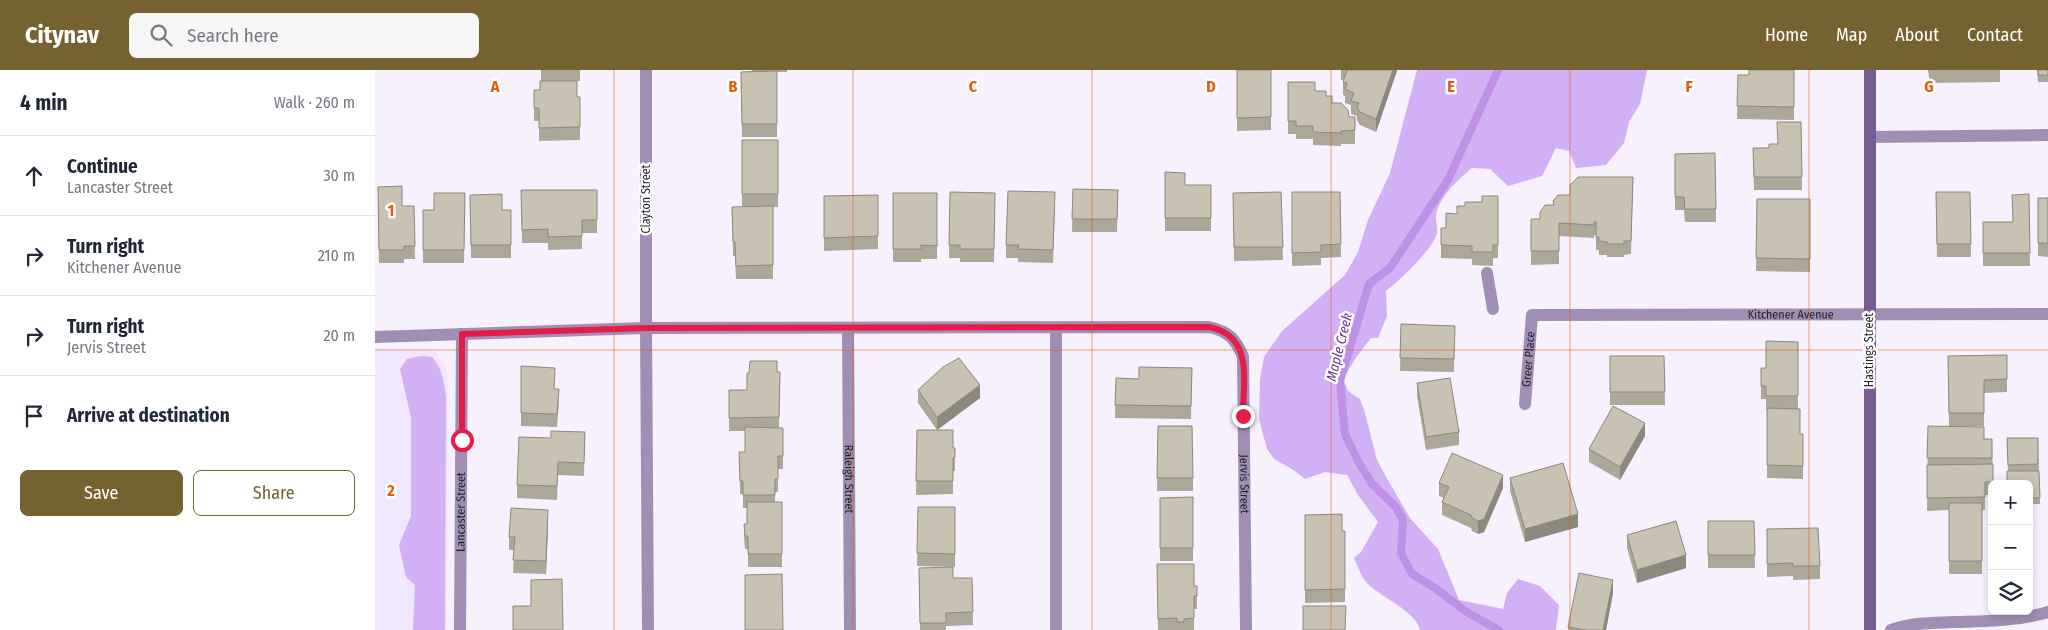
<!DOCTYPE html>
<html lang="en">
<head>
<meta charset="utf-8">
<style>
  body { margin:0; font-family:"Fira Sans Condensed",sans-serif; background:#f6f6f7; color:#1f2937 }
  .controls { position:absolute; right:15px; bottom:15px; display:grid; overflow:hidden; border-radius:8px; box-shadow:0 2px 8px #0003 }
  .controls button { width:45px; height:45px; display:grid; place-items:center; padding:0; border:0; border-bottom:1px solid #e0e1e3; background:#fff; color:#1f2937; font:25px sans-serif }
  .stop { position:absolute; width:15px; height:15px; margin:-11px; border:4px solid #e11d48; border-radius:50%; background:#fff }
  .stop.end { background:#e11d48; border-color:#fff; box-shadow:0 1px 5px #0008 }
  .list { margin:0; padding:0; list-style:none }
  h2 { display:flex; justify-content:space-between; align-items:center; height:65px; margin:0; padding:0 20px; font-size:21px }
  h2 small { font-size:16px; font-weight:400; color:#747a83 }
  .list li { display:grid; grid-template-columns:32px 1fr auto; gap:15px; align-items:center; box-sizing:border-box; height:80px; padding:0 20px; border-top:1px solid #e0e1e3 }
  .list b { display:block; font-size:19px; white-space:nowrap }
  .list p { margin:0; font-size:16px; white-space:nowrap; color:#747a83 }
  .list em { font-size:16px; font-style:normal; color:#747a83 }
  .actions { display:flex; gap:10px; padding:15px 20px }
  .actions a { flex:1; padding:11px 0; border:1px solid #766231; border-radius:8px; text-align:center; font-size:18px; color:#766231 }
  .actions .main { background:#766231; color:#fff }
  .icon { flex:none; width:28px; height:28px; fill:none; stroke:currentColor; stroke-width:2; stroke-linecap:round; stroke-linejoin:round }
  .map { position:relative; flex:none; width:1673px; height:560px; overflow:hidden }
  header { display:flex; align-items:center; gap:30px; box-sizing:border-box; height:70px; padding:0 25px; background:#766231; color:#fff }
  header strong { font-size:24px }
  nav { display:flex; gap:28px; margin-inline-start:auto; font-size:18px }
  .search { width:350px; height:45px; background:#f6f6f7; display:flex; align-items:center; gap:12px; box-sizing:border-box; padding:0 18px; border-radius:8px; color:#747a83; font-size:19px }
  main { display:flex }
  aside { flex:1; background:#fff }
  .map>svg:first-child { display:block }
  .built { fill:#f1e7fe }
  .green { fill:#d2b0f6 }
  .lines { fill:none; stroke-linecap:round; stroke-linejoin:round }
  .stream { stroke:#bc91e7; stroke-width:8 }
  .lane { stroke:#a08eb4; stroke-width:12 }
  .street { stroke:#a08eb4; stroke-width:12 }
  .secondary { stroke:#785d93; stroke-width:12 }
  .wall { fill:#ada79a }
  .shaded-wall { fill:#8d887d }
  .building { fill:#c9c2b3; stroke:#8d887d }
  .route { stroke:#e11d48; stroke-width:6 }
  .grid { fill:none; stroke:#e8590c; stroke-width:1; stroke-opacity:0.55 }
  .labels { text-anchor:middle; stroke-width:5; stroke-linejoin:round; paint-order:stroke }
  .street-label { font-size:12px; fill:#211e24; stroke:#fff }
  .water-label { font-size:14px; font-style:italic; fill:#683194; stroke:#fff }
  .grid-label { font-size:16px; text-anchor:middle; font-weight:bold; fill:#e8590c; stroke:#fff; stroke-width:5; stroke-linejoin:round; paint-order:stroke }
</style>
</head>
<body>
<header>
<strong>Citynav</strong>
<div class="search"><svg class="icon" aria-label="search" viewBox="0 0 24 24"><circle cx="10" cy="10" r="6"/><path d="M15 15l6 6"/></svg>Search here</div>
<nav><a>Home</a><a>Map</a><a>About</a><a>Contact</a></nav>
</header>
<main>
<aside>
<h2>4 min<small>Walk · 260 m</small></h2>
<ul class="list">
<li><svg class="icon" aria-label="ahead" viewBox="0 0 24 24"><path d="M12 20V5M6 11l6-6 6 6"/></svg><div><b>Continue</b><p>Lancaster Street</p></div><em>30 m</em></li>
<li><svg class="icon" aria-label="right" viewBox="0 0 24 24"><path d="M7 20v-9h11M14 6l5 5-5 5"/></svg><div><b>Turn right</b><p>Kitchener Avenue</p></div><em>210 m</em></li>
<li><svg class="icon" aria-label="right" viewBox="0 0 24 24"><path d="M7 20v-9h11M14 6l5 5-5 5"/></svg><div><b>Turn right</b><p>Jervis Street</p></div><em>20 m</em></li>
<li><svg class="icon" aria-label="arrive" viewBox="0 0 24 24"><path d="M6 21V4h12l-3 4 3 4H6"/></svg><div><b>Arrive at destination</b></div></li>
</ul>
<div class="actions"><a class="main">Save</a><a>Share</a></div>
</aside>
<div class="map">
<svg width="1673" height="560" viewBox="0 0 1673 560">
  <rect width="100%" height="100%" fill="#f7f1fe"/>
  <path class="built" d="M0,278H52L62,283L73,301L72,560H0Z"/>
  <path class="green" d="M1042,0H1272L1265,34L1254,52L1249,73L1231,95L1201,98L1194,81L1181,78L1167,106L1133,116L1115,99L1097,98C1083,110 1062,128 1061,148C1061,153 1063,159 1062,163C1059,178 1023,212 1011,221L1012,246L1003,268H996L982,286L968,309L973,321L985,329L990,343L1002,390L1010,405L1035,448L1063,479L1084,530L1128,539L1132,523L1143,509L1165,516L1184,535L1181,560H1045C1041,541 1005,527 992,513C986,507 983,496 979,488L986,482L1003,452L983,425L972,405L950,402L930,409L917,399L899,389L892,379L884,349L885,309L889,287L907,261L970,205L983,182L993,150L1015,103Z
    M46,286L57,287C68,299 69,312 71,327L70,560H38L40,515L31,507L24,475L36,446V348L25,299L32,289Z"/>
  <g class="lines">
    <path class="stream" d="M1123,0L1073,110L1015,198L994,214L965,311L970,364L983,391L997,414L1021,437L1028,450L1026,483L1037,504L1060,518L1093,543L1124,560"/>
    <path class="lane" d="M1495,67L1673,65
      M1112,203L1118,239
      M271,258L273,560
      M681,560V258"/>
    <g class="street">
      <path d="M271,258V0"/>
      <path id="s1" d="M473,258L475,560"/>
      <path id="s2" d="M0,267L271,258L834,257C853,261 861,269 868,287L871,560"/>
      <path id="s3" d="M1150,334L1157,245L1673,244"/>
      <path id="s4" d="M85,560L87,264"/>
      <path d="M1516,560C1538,552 1558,553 1581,552C1613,551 1642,551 1673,542"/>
    </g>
    <path class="secondary" d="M1495,0V560"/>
  </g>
  <path class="wall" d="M166,0H205V11H181L202,27H205V70L164,71V51H159V20H165L166,11Z
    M377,0H412V2H402V67H367L366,2L377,1Z
    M862,0H896V60L862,61Z
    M966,0H1022L1001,62L985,55L982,50V46L976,44V35L970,33V26L968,25V10H966Z
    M1419,0V50L1362,49L1363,5H1374Z
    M1553,0H1625V12L1555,13Z
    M1662,0H1673V12H1663Z
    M913,12L940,21L951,26L957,33L974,47H980V74H966V76L938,75V69H921V64H913Z
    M1426,52L1427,120H1379L1378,78H1394L1403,74Z
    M367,70H403V137H398V209H361L360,186H358L357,137H367Z
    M1340,83L1341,152H1310L1309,140H1300V84Z
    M790,102L810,115H836V161H790Z
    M1258,107L1256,184L1249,185V187H1232V185H1224V180H1221V165H1219V168L1184,166V194L1156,195V149H1165L1178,135V131L1195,125Z
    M3,117L27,136H39L40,189H29V193H4Z
    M698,119L743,120L742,162H697Z
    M146,120H222V163H207V179L173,180V173H147Z
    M575,122L620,123L619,192H585V188H574Z
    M906,122L908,190L859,191L858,123Z
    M917,122H965L966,187L946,188V195L917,196Z
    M1561,122H1595L1596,187H1562Z
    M90,123L89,193H48V140H59Z
    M518,123H562V189H546V192H518Z
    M1654,124L1655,196H1608V152H1638Z
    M95,125L127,140H136V188H96Z
    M503,125V179L449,181V126Z
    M1123,126V188H1118V196L1097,195V189L1066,188V158H1071L1082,144L1090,136L1107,132Z
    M1663,128H1673V187L1663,186Z
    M1382,129H1435V202L1381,201Z
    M680,135L678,193L643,192V188H631V175Z
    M1026,254L1080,256L1079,302L1025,301Z
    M1423,272V339L1425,364H1428V409L1392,408V339H1391V329H1386V298H1391Z
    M1632,285V322L1609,323V356H1580L1609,369H1617L1618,414H1617V425H1610V440H1607V504H1574V440L1552,441L1553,356H1574L1573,286Z
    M1235,286H1289L1290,335H1235Z
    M146,296L179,319L184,332L182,357L146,356Z
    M817,298L816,349L740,348L741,308L764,309Z
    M402,302H405L404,358H408V399H403V422H400V432H407V497H373V479H370L369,467V454H372V438H368V424H365L364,382H370V361H354V320H372Z
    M1042,313L1084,362V375L1051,380L1042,326Z
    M543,320L605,328L562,360L543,333Z
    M783,356L818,408V421H782Z
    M542,360L578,378H580V401H578V424L541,425Z
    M210,362L209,406L183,405L182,430L142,428V415L176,368Z
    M1270,366L1245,410L1214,392V379Z
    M1632,368H1663L1665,434H1654V414L1633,401Z
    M1135,408L1203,457L1150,472L1135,421Z
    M1064,413L1128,418L1109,462L1103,464L1097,461L1096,458L1067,445V432L1069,428L1064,426Z
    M818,427V491H785V428Z
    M543,437H580V497L542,496Z
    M930,445L967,461H970V532L930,533Z
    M1333,451H1379L1380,498H1333Z
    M173,453L171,504L138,503L139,480H134V467Z
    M1392,459L1445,496V509L1418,510V506L1392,507Z
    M1252,465L1311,498L1262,513L1252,478Z
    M782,494L819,516L822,526V539H819V560H783Z
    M544,498L578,508H597L598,555L571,556V560H545Z
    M1238,523L1231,560H1193V557Z"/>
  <path class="shaded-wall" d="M1018,0H1022V1L1001,62V49Z
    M605,315V328L562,360V347Z
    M1270,353V366L1245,410V397Z
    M1128,405V418L1109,462L1103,464V451Z
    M173,440V453L171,504V491Z
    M1203,444V457L1150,472V459Z
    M1311,485V498L1262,513V500Z
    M1238,510V523L1231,560H1228Z"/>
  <path class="building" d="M862,0H896V47L862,48Z
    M972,0H1018L1001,49L985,42L982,37L984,33L976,31L979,23L970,19L972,13L968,12Z
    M1374,0H1419V37L1362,36L1363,5H1374Z
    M1663,0H1673V5H1663Z
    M402,1V54H367L366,2Z
    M165,11H202V27H205V57L164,58V38H159V20H165Z
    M913,12H940V21H951V26H957V33H966L973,40L974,47H980V60L966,61V63L938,62V56H921V51H913Z
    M1402,52H1426L1427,107H1379L1378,78H1394V74H1403Z
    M367,70H403V124H367Z
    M1340,83L1341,139H1310L1309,127H1300V84Z
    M790,102L810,103V115H836V148H790Z
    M1203,107H1258L1256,171H1249V174H1232V172L1224,171V167H1221V152H1219V155L1184,153V181H1156V149H1165V142L1170,135H1179L1178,131L1183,125H1195V115Z
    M27,116V136H39L40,176H29V180H4L3,117Z
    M698,119L743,120L742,149H697Z
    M146,120H222V150H207V166L173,167V159L147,160Z
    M633,121L680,122L678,180L643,179L644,175H631Z
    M575,122L620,123L619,179H585V175H574Z
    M906,122L908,177H859L858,123Z
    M917,122H965L966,174L946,175V182L917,183Z
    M1561,122H1595L1596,174H1562Z
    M59,123H90L89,180H48V140H59Z
    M518,123H562V176L546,175V179H518Z
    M127,124V140H136V175H96L95,125Z
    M1654,124L1655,183H1608V152H1638L1637,125Z
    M503,125V166L449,168V126Z
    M1107,126H1123V175H1118V182H1097V176L1066,175V158H1071V143L1082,144V136H1090V132H1107Z
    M1663,128H1673V173H1663Z
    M1382,129H1435V189L1381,188Z
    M398,136V195L361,196L360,172H358L357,137Z
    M1026,254L1080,256L1079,289L1025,288Z
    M1391,271L1423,272V326H1391V316H1386V298H1391Z
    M1632,285V309L1609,310V343H1574L1573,286Z
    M1235,286H1289L1290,322H1235Z
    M584,288L605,315L562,347L543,320L568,297Z
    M375,291H402V302H405L404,347L354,348V320H372V303H374Z
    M146,296L180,298L179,319H184L182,344L146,343Z
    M764,297L817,298L816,336L740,335L741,308L764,309Z
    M1075,308L1084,362L1051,367L1042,313Z
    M1238,336L1270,353L1245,397L1214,379Z
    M1392,338L1425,339V364H1428V396L1392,395Z
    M783,356H817L818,408H782Z
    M1553,356L1609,357V369H1617V388H1552Z
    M370,357L408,358V386H403V409H400V425H368V411H365L364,382H370Z
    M542,360H578V378H580V388H578V411H541Z
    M176,361L210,362L209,393L183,392L182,416L142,415L144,367L176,368Z
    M1632,368H1663V394L1633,395Z
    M1077,383L1128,405L1109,449L1103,451L1097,448L1096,445L1067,432L1074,417L1064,413Z
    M1188,393L1203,444L1150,459L1135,408Z
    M1618,394V412H1610V427L1552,428V395Z
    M1632,401H1664L1665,428H1654V414H1632Z
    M818,427V478H785V428Z
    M372,432H407V484H373V466H370L369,454H372Z
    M1574,433H1607V491H1574Z
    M543,437H580V484L542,483Z
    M136,438L173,440L171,491L138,490L140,467H134Z
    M967,444V461H970V519L930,520V445Z
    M1301,451L1311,485L1262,500L1252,465Z
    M1333,451H1379L1380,485H1333Z
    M1443,458L1445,496H1418V493L1392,494V459Z
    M782,494H819V516H822V526H819V548L809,549V552H802V548L783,549Z
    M578,497V508H597L598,542L571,543V553H545L544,498Z
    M1204,503L1238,510L1228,560H1211L1193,557Z
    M407,504L408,560H370V505Z
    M187,509L188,560H138V536H156V510Z
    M928,536H971L970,560H928Z"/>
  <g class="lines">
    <path class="route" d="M87,370V264L271,258L834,257C879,266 868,310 868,346"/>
  </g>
  <path class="grid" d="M239,0V560M478,0V560M717,0V560M956,0V560M1195,0V560M1434,0V560M0,280H1673"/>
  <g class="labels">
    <g class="street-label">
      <text transform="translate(271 129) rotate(-90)" y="4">Clayton Street</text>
      <text dy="4" stroke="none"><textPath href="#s3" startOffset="348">Kitchener Avenue</textPath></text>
      <text transform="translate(1494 280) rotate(-90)" y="4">Hastings Street</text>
      <text dy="4" stroke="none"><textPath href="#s3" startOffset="45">Greer Place</textPath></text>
      <text dy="4" stroke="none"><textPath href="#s1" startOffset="151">Raleigh Street</textPath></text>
      <text dy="4" stroke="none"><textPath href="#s2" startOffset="1009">Jervis Street</textPath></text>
      <text dy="4" stroke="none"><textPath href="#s4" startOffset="118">Lancaster Street</textPath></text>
    </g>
    <g class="water-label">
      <text transform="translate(964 277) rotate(-76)" y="5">Maple Creek</text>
    </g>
  </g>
  <g class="grid-label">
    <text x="120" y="22">A</text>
    <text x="358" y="22">B</text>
    <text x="598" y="22">C</text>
    <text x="836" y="22">D</text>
    <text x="1076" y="22">E</text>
    <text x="1314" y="22">F</text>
    <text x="1554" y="22">G</text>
    <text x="16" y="146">1</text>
    <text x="16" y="426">2</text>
  </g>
</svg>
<div class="controls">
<button>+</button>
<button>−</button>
<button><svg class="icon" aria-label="layers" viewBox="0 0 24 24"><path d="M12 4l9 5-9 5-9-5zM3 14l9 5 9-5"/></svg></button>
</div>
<div class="stop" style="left:87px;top:370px"></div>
<div class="stop end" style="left:868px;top:346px"></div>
</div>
</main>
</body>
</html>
